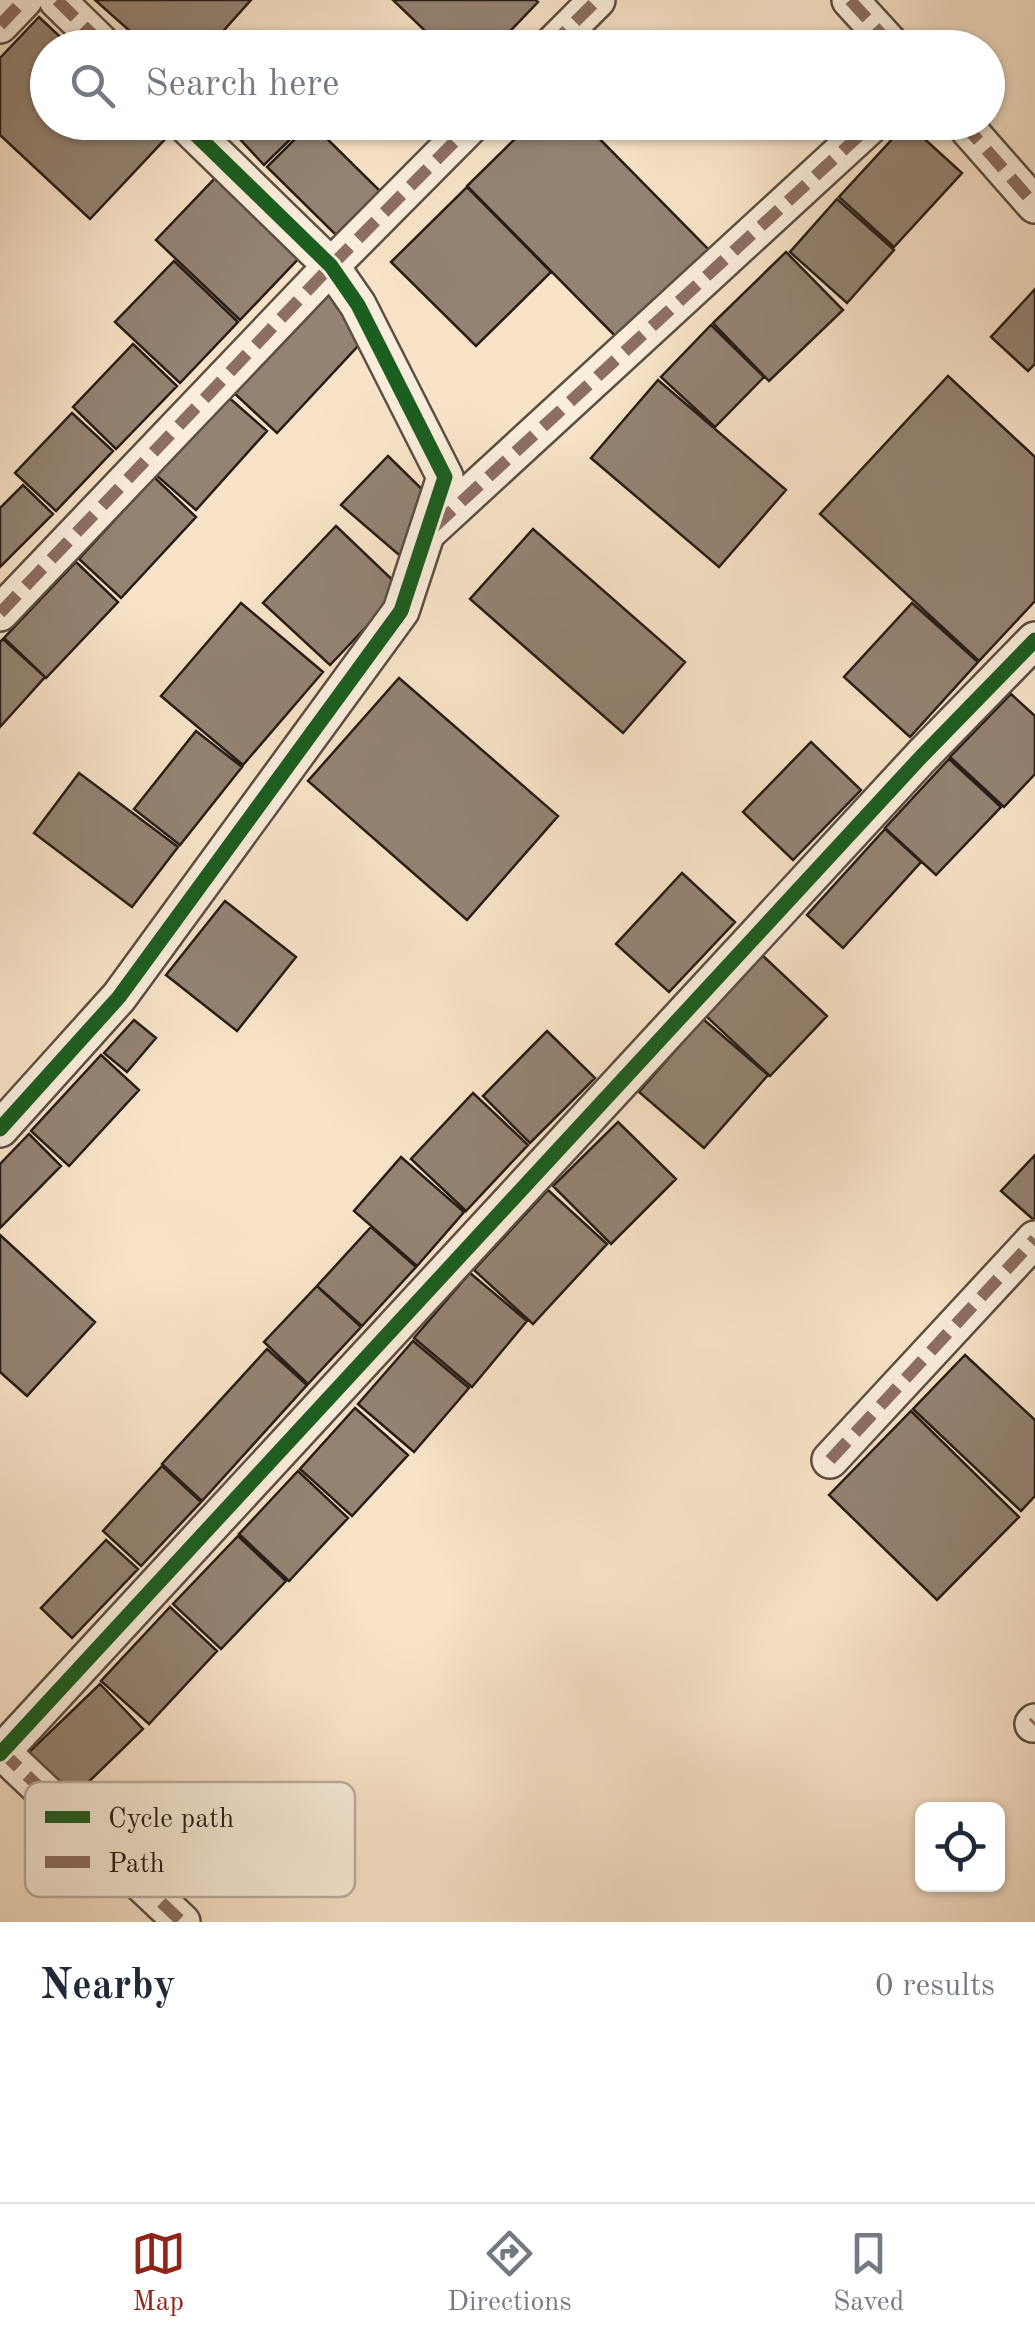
<!DOCTYPE html>
<html lang="en">
<head>
<meta charset="utf-8">
<style>
  body { margin:0; font-family:"Old Standard TT",serif; background:#f6f6f7; color:#1f2937 }
  .controls { position:absolute; right:30px; bottom:30px; display:grid; overflow:hidden; border-radius:15px; box-shadow:0 2px 8px #0004 }
  .controls button { width:90px; height:90px; display:grid; place-items:center; padding:0; border:0; border-bottom:2px solid #e0e1e3; background:#fff; color:#1f2937; font:50px sans-serif }
  .list { margin:0; padding:0; list-style:none }
  h2 { display:flex; justify-content:space-between; align-items:center; height:130px; margin:0; padding:0 40px; font-size:42px }
  h2 small { font-size:32px; font-weight:400; color:#747a83 }
  .icon { flex:none; width:55px; height:55px; fill:none; stroke:currentColor; stroke-width:2; stroke-linecap:round; stroke-linejoin:round }
  .map { position:relative; flex:none; width:1035px; height:1922px; overflow:hidden }
  .search { position:absolute; background:#fff; box-shadow:0 2px 8px #0004; left:30px; right:30px; top:30px; height:110px; display:flex; align-items:center; gap:25px; box-sizing:border-box; padding:0 35px; border-radius:55px; color:#747a83; font-size:38px }
  .sheet { height:280px; background:#fff }
  nav { display:flex; justify-content:space-around; align-items:center; box-sizing:border-box; height:140px; border-top:2px solid #e0e1e3; background:#fff; font-size:28px; color:#747a83 }
  nav a { display:grid; justify-items:center; gap:5px }
  nav .on { color:#8f2418 }
  .map>svg:first-child { display:block }
  .building { fill:#948373; stroke:#271c16; stroke-width:2.5 }
  .lines { fill:none; stroke-linecap:round; stroke-linejoin:round }
  .minor-casing { stroke:#5b4e42; stroke-width:40 }
  .minor { stroke:#faeddb; stroke-width:35 }
  .quiet { stroke:#8d6e63; stroke-width:12; stroke-dasharray:25 12; stroke-linecap:butt }
  .cycleway-casing { stroke:#faeddb; stroke-width:21 }
  .cycleway { stroke:#1b5e20; stroke-width:15 }
  .key { fill:#faeddb; stroke:#bbaea0; stroke-width:2.5 }
  .key-label { font-size:28px; fill:#271c16 }
</style>
</head>
<body>
<div class="map">
<svg width="1035" height="1922" viewBox="0 0 1035 1922">
  <rect width="100%" height="100%" fill="#f8e3c8"/>
  <filter id="stains"><feTurbulence type="fractalNoise" baseFrequency=".002" numOctaves="4"/><feColorMatrix values="0 0 0 0 .2 0 0 0 0 .09 0 0 0 0 .02 0 0 0 .5 -.17"/></filter>
  <radialGradient id="worn" r=".72"><stop offset=".6" stop-color="#630" stop-opacity="0"/><stop offset="1" stop-color="#630" stop-opacity=".3"/></radialGradient>
  <path class="building" d="M95,0H251L208,48H149Z
    M393,0H535L538,2L494,48H443Z
    M39,17L72,48H48V122H153L168,136L90,219L0,135V58Z
    M224,122H308L264,165Z
    M532,122H583L715,256L624,345L467,186Z
    M311,123L380,191L336,235L267,167Z
    M907,123L962,173L894,247L839,197Z
    M218,175L302,255L240,320L156,240Z
    M467,187L551,272L476,346L391,262Z
    M837,199L894,250L847,303L790,252Z
    M786,252L843,310L769,381L713,323Z
    M174,261L238,322L180,383L115,322Z
    M1035,289V364L1028,371L991,337Z
    M327,291L371,332L277,433L233,392Z
    M711,325L764,377L715,427L661,377Z
    M133,344L177,386L116,449L73,407Z
    M948,376L1035,457V601L979,661L820,514Z
    M658,380L786,490L719,567L591,458Z
    M227,396L267,431L196,510L156,475Z
    M72,413L113,451L56,511L15,473Z
    M388,456L434,501L405,560L341,505Z
    M154,477L196,517L121,598L79,559Z
    M23,485L53,514L0,567V508Z
    M336,526L402,589L330,665L263,603Z
    M533,529L685,662L623,733L470,599Z
    M76,562L118,602L46,678L4,638Z
    M241,603L323,672L243,765L161,696Z
    M912,603L978,662L910,737L844,677Z
    M3,639L45,677L0,727V642Z
    M399,678L558,816L467,920L308,781Z
    M1011,694L1035,716V774L1004,807L950,757Z
    M196,731L242,767L180,845L134,809Z
    M811,742L861,790L793,860L743,812Z
    M949,759L1001,807L936,875L885,828Z
    M79,773L178,847L132,907L34,833Z
    M885,829L921,862L843,948L807,915Z
    M682,873L735,922L669,992L616,944Z
    M225,901L296,957L237,1031L166,975Z
    M762,955L827,1016L770,1076L706,1016Z
    M703,1019L768,1075L704,1148L639,1092Z
    M134,1020L156,1038L127,1072L104,1053Z
    M547,1031L595,1078L530,1143L483,1096Z
    M101,1055L139,1090L69,1166L31,1131Z
    M473,1093L528,1145L466,1211L411,1159Z
    M618,1122L676,1179L611,1244L553,1186Z
    M29,1134L61,1166L0,1228V1164Z
    M1035,1155V1221L1001,1191Z
    M401,1157L464,1212L417,1266L354,1211Z
    M548,1190L607,1244L533,1324L474,1270Z
    M371,1227L416,1267L362,1326L317,1286Z
    M0,1235L95,1322L27,1396L0,1372Z
    M470,1273L527,1321L472,1387L414,1338Z
    M317,1286L361,1327L308,1384L264,1342Z
    M413,1341L469,1388L414,1452L358,1404Z
    M267,1349L307,1385L202,1501L162,1464Z
    M965,1355L1035,1420V1496L1021,1511L913,1409Z
    M355,1408L408,1455L352,1516L300,1469Z
    M911,1411L1019,1517L937,1600L829,1495Z
    M162,1466L201,1502L141,1566L103,1531Z
    M298,1471L348,1518L289,1581L239,1534Z
    M238,1536L286,1581L221,1649L173,1604Z
    M106,1540L138,1569L72,1638L41,1608Z
    M170,1607L217,1651L149,1724L101,1681Z
    M100,1684L143,1729L68,1802L24,1757Z"/>
  <g class="lines">
    <defs>
      <path id="minor" d="M57,0L106,48
        M850,0L894,48
        M0,25L24,0
        M549,48L597,0
        M962,122L1035,205
        M427,533L874,122
        M0,613L331,266L474,122
        M0,1129L119,997L401,611L445,477L358,305L331,266L183,122
        M830,1460L1035,1239
        M1033,1724L1035,1722
        M0,1750L182,1922
        M0,1754L921,757L1035,640"/>
    </defs>
    <use href="#minor" class="minor-casing"/>
    <use href="#minor" class="minor"/>
    <path class="quiet" d="M57,0L106,48
      M850,0L894,48
      M0,25L24,0
      M549,48L597,0
      M962,122L1035,205
      M434,527L874,122
      M0,613L331,266L474,122
      M830,1460L1035,1239
      M1033,1724L1035,1722
      M0,1750L182,1922"/>
    <defs>
      <path id="cycleway" d="M0,1129L119,997L401,611L445,477L358,305L331,266L183,122
        M0,1754L921,757L1035,640"/>
    </defs>
    <use href="#cycleway" class="cycleway-casing"/>
    <use href="#cycleway" class="cycleway"/>
  </g>
  <rect x="25" y="1782" width="330" height="115" rx="15" class="key"/>
  <rect x="45" y="1811" width="45" height="12" fill="#1b5e20"/>
  <rect x="45" y="1856" width="45" height="12" fill="#8d6e63"/>
  <g class="key-label">
    <text x="108" y="1827">Cycle path</text>
    <text x="108" y="1872">Path</text>
  </g>
  <rect width="100%" height="100%" filter="url(#stains)"/>
  <rect width="100%" height="100%" fill="url(#worn)"/>
</svg>
<div class="controls">
<button><svg class="icon" aria-label="locate" viewBox="0 0 24 24"><circle cx="12" cy="12" r="6"/><path d="M12 2v4M12 18v4M2 12h4M18 12h4"/></svg></button>
</div>
<div class="search"><svg class="icon" aria-label="search" viewBox="0 0 24 24"><circle cx="10" cy="10" r="6"/><path d="M15 15l6 6"/></svg>Search here</div>
</div>
<section class="sheet">
<h2>Nearby<small>0 results</small></h2>
<ul class="list">
</ul>
</section>
<nav>
<a class="on"><svg class="icon" aria-label="map" viewBox="0 0 24 24"><path d="M3 6l6-2 6 2 6-2v14l-6 2-6-2-6 2zM9 4v14M15 6v14"/></svg>Map</a>
<a><svg class="icon" aria-label="directions" viewBox="0 0 24 24"><path d="M12 3l9 9-9 9-9-9zM9 14v-3h6M13 9l2 2-2 2"/></svg>Directions</a>
<a><svg class="icon" aria-label="saved" viewBox="0 0 24 24"><path d="M7 4h10v16l-5-4-5 4z"/></svg>Saved</a>
</nav>
</body>
</html>
